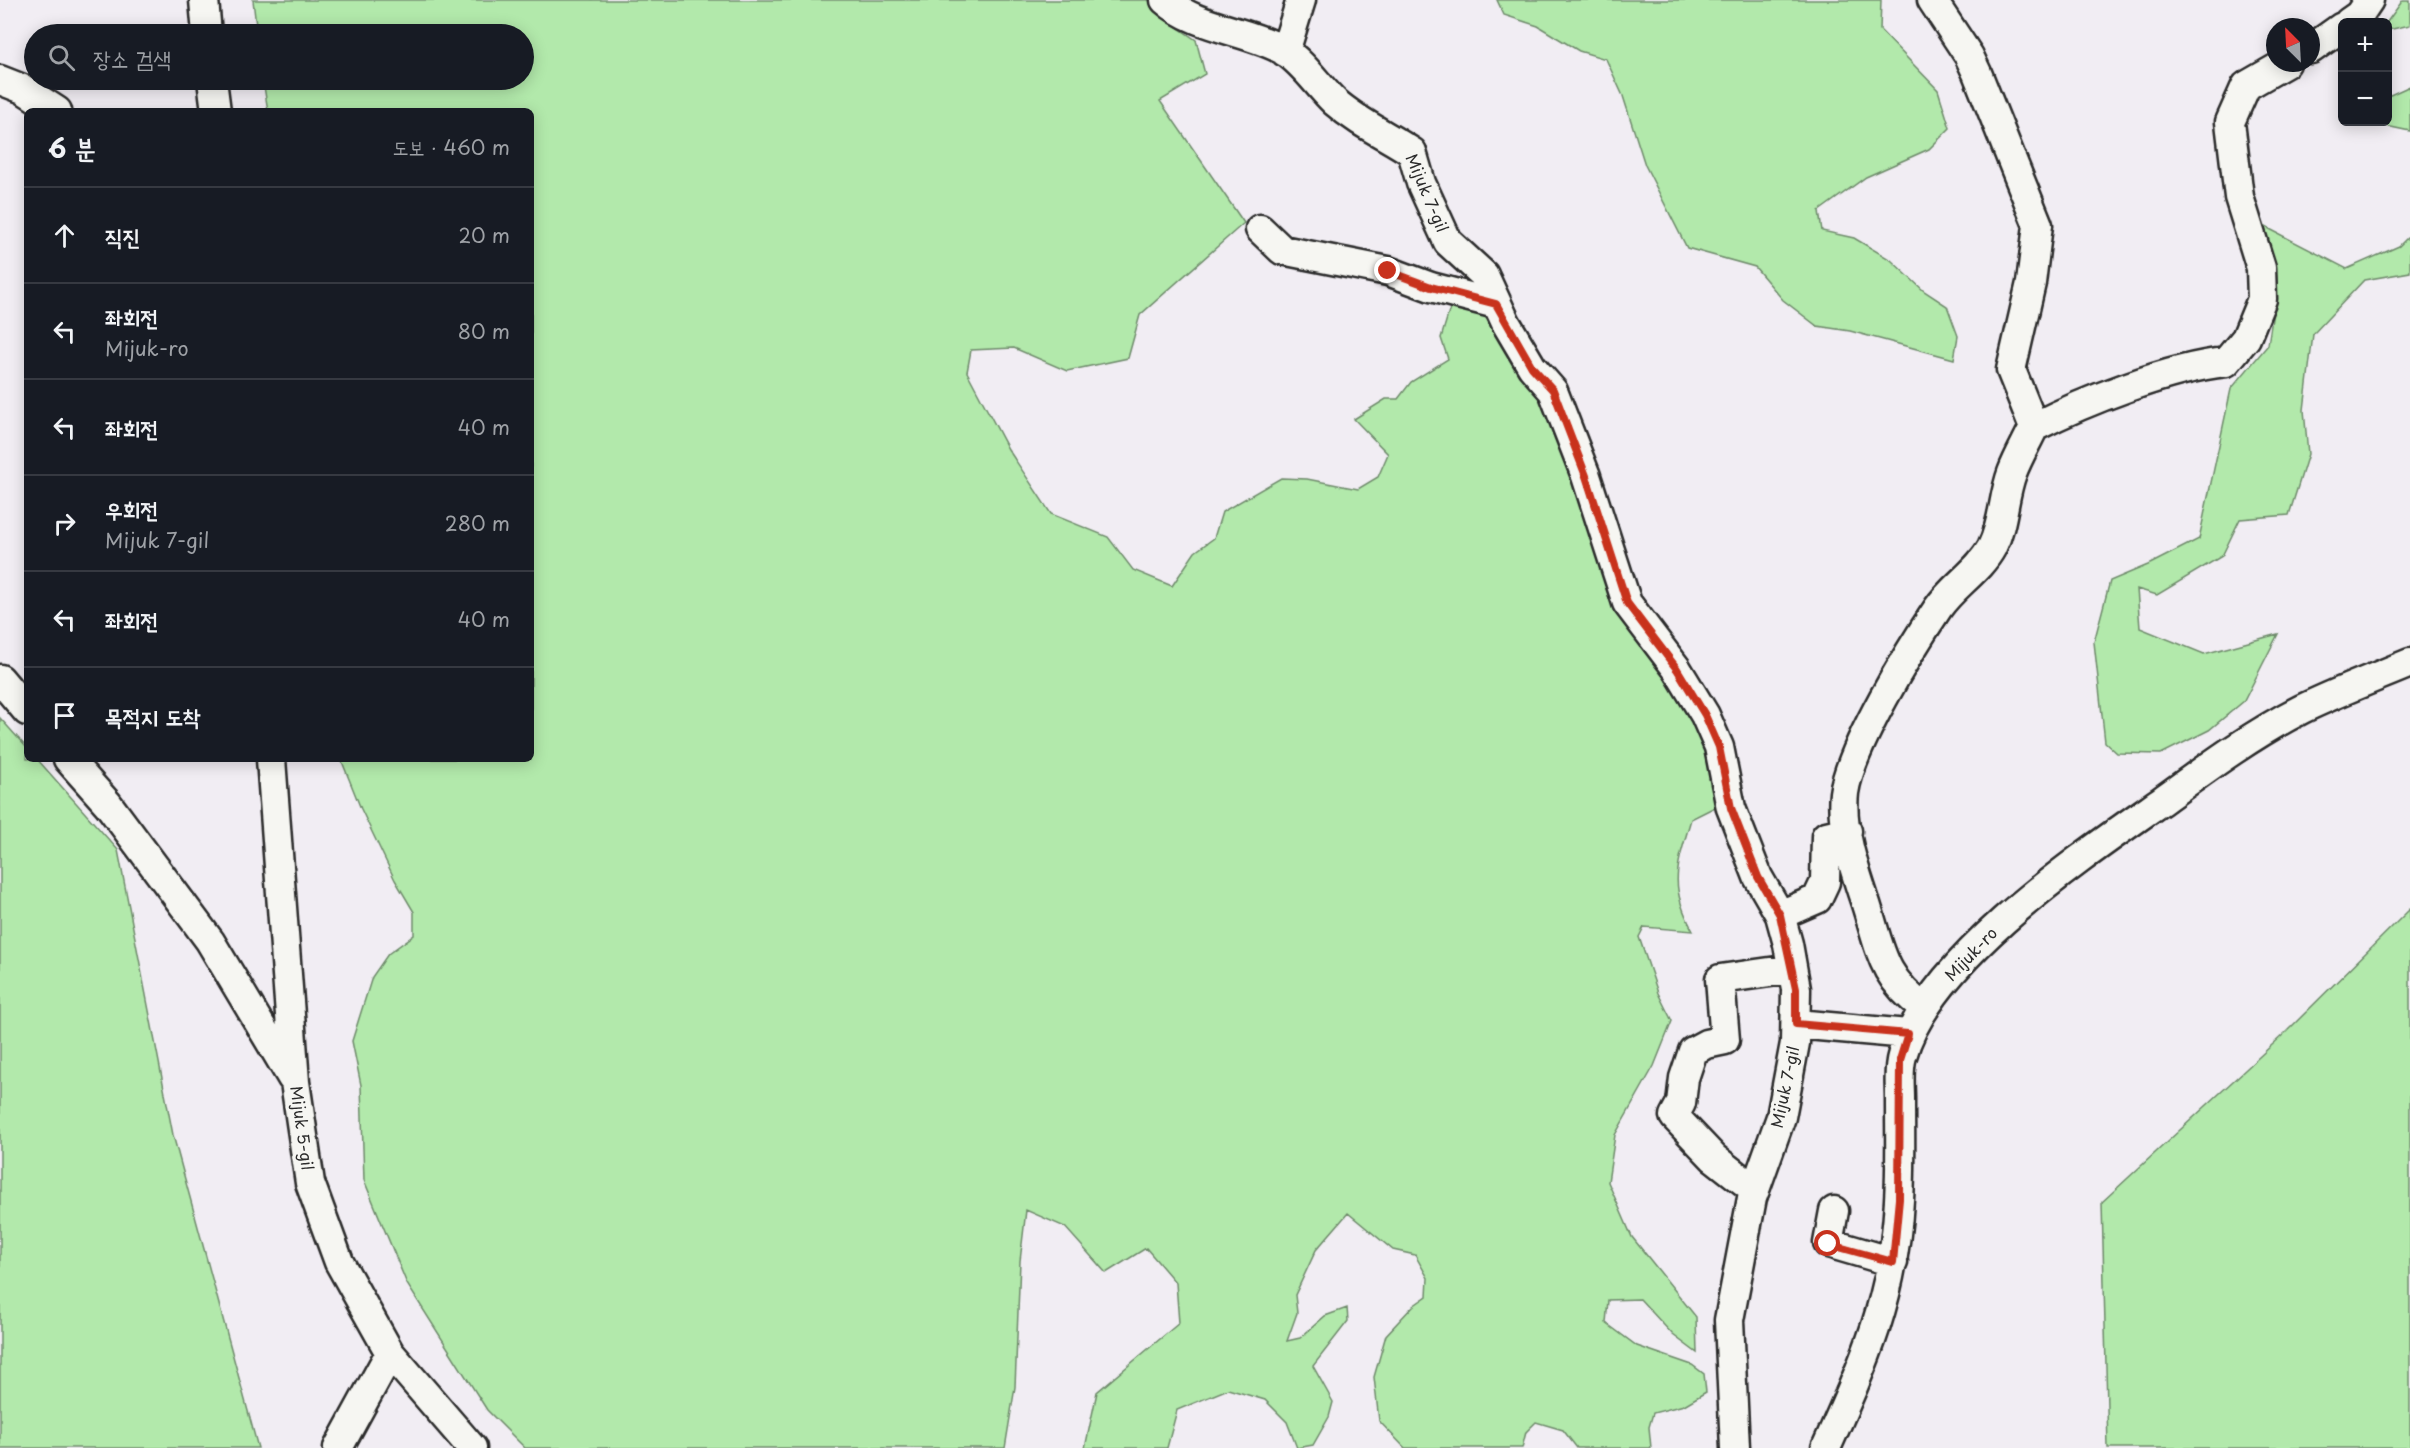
<!DOCTYPE html>
<html lang="ko">
<head>
<meta charset="utf-8">
<style>
  body { margin:0; font-family:"Playpen Sans","Poor Story",sans-serif; background:#20242c; color:#f1f3f6 }
  .controls { position:absolute; right:18px; top:18px; display:grid; overflow:hidden; border-radius:9px; box-shadow:0 3px 15px #0003 }
  .controls button { width:54px; height:54px; display:grid; place-items:center; padding:0; border:0; border-bottom:2px solid #363941; background:#171b24; color:#f1f3f6; font:30px sans-serif }
  .compass { position:absolute; left:2266px; top:18px; width:54px; height:54px; border-radius:50%; background:#171b24; box-shadow:0 3px 15px #0003; rotate:336deg }
  .stop { position:absolute; width:18px; height:18px; margin:-14px; border:4px solid #c8321e; border-radius:50%; background:#fff }
  .stop.end { background:#c8321e; border-color:#fff; box-shadow:0 2px 6px #0008 }
  .list { margin:0; padding:0; list-style:none }
  h2 { display:flex; justify-content:space-between; align-items:center; height:78px; margin:0; padding:0 24px; font-size:26px }
  h2 small { font-size:20px; font-weight:400; color:#9ea1a6 }
  .list li { display:grid; grid-template-columns:39px 1fr auto; gap:18px; align-items:center; box-sizing:border-box; height:96px; padding:0 24px; border-top:2px solid #363941 }
  .list b { display:block; font-size:22px; white-space:nowrap }
  .list p { margin:0; font-size:20px; white-space:nowrap; color:#9ea1a6 }
  .list em { font-size:20px; font-style:normal; color:#9ea1a6 }
  .icon { flex:none; width:33px; height:33px; fill:none; stroke:currentColor; stroke-width:2; stroke-linecap:round; stroke-linejoin:round }
  .map { position:relative; flex:none; width:2410px; height:1448px; overflow:hidden }
  .search { position:absolute; background:#171b24; box-shadow:0 3px 15px #0003; left:24px; top:24px; width:510px; height:66px; display:flex; align-items:center; gap:15px; box-sizing:border-box; padding:0 21px; border-radius:33px; color:#9ea1a6; font-size:22px }
  .panel { position:absolute; background:#171b24; box-shadow:0 3px 15px #0003; left:24px; top:108px; width:510px; height:654px; border-radius:9px }
  .map>svg:first-child { display:block }
  .green { fill:#b2e9ab; stroke:#6e8a6b; stroke-width:1.5 }
  .lines { fill:none; stroke-linecap:round; stroke-linejoin:round }
  .minor-casing { stroke:#2b2b2b; stroke-width:33 }
  .minor { stroke:#f6f6f2; stroke-width:28 }
  .route { stroke:#c8321e; stroke-width:8 }
  .labels { text-anchor:middle; stroke-width:6; stroke-linejoin:round; paint-order:stroke }
  .street-label { font-size:16px; fill:#2b2b2b; stroke:#f6f6f2 }
</style>
</head>
<body>
<div class="map">
<svg width="2410" height="1448" viewBox="0 0 2410 1448">
  <rect width="100%" height="100%" fill="#f1edf3"/>
  <filter id="ink" filterUnits="userSpaceOnUse"><feTurbulence type="fractalNoise" baseFrequency=".0167" numOctaves="2"/><feDisplacementMap in="SourceGraphic" scale="12" xChannelSelector="R" yChannelSelector="G"/><feConvolveMatrix kernelMatrix="1 2 1 2 8 2 1 2 1" color-interpolation-filters="sRGB"/></filter>
  <g filter="url(#ink)">
    <path class="green" d="M253,0H1150L1161,16L1196,40L1205,74L1160,101L1244,223L1140,315L1128,358L1067,371L1014,348L971,350L967,372L1008,449L1051,514L1108,537L1133,570L1172,586L1195,552L1214,538L1222,512L1281,478L1307,479L1358,489L1378,477L1388,454L1354,419L1386,399H1398L1411,382L1448,359L1441,338L1451,305L1479,310L1512,349L1543,400L1687,700L1711,765L1717,806L1691,819C1677,867 1668,885 1693,931L1644,927L1639,937L1658,993L1672,1021L1654,1066L1615,1135L1608,1182L1632,1237L1696,1317L1697,1353L1673,1335L1640,1299L1608,1300L1606,1323L1637,1346L1692,1365L1704,1374L1706,1392L1684,1405L1653,1413L1649,1427L1651,1448H1577L1563,1430L1536,1422L1526,1432L1522,1448H1405L1379,1421L1374,1377L1386,1335L1413,1306L1427,1296L1428,1278L1415,1255L1393,1250L1348,1213L1316,1250L1295,1295L1297,1313L1287,1341L1300,1338L1325,1316L1347,1308L1348,1321L1313,1366L1333,1402L1329,1417L1313,1445L1297,1448L1287,1422L1265,1400L1228,1389L1177,1410L1167,1448H1085L1097,1392L1179,1323L1176,1283L1146,1248L1106,1273L1065,1227L1026,1210L1020,1261L1015,1387L1005,1448H525L487,1410L407,1284L364,1180L361,1085L352,1041L372,977L388,954L414,935V912L395,880L361,809L341,759H531V111H268L263,80H524V34H257Z
      M1497,0H1881L1880,30L1938,90L1950,128L1929,149L1866,177L1819,211L1822,231L1854,238L1891,260L1924,291L1947,306L1958,336L1954,359L1850,331L1817,326L1783,300L1755,267L1687,248L1645,165L1623,96L1606,59L1579,51L1538,26L1504,15Z
      M2403,0H2410V25L2388,30L2387,22Z
      M2410,86V131L2367,122H2388V96Z
      M2258,223L2347,269L2399,246L2410,235V272L2364,280L2313,334L2304,410L2308,454L2289,515L2240,519L2222,556L2157,595L2137,589L2140,628L2204,654L2278,634L2244,701L2209,730L2161,754L2117,753L2105,742L2094,642L2110,581L2148,565L2199,539L2231,389L2268,345L2277,285Z
      M0,718L27,748V759H37L118,850L173,1135L258,1448H0Z
      M2410,909V1448H2108L2102,1202L2285,1033Z"/>
    <g class="lines">
      <defs>
        <path id="minor" d="M204,0L207,34
          M1165,0C1196,28 1247,30 1283,50C1303,62 1318,86 1335,102C1359,123 1386,135 1412,152L1421,183L1448,242L1484,275L1506,323L1532,367L1553,391L1586,476L1627,603L1677,669L1705,715L1719,747L1731,808L1758,877L1780,915L1788,944L1796,989L1795,1043L1781,1117L1752,1198L1729,1320L1735,1448
          M2349,22L2359,15L2369,0
          M2311,49L2342,27
          M1285,52L1301,0
          M0,80L23,89L57,111
          M212,80L216,111
          M1260,229L1282,250L1388,271L1431,287L1496,304
          M2034,427C2085,401 2169,368 2226,362L2246,338L2262,299L2261,268L2239,197L2230,122L2246,86L2286,63
          M0,679L27,711
          M68,759L108,804L210,941L292,1078
          M271,759L295,1082L310,1183L339,1262L390,1353L472,1448
          M1780,915L1817,899L1825,882L1826,836L1847,831
          M1924,1008C1882,977 1881,951 1866,904C1855,871 1840,828 1844,793C1850,748 1911,648 1938,608C1953,586 1979,571 1992,547C2004,523 2003,497 2012,473C2018,457 2027,442 2034,427L2011,370L2031,283L2038,225L1977,73L1969,56L1932,0
          M1796,1024L1908,1034
          M1755,1190L1714,1158L1674,1116L1681,1103L1684,1078L1693,1051L1706,1044L1725,1040L1720,979L1792,969
          M1834,1211L1828,1243L1893,1262
          M338,1448L390,1353
          M1826,1448C1865,1361 1894,1297 1899,1200C1901,1166 1900,1132 1900,1099C1900,1085 1898,1069 1902,1056C1929,959 2083,856 2164,799C2208,767 2253,734 2302,709C2337,692 2374,678 2410,663"/>
      </defs>
      <use href="#minor" class="minor-casing"/>
      <use href="#minor" class="minor"/>
    </g>
  </g>
  <g class="lines" filter="url(#ink)">
    <path class="route" d="M1388,271L1431,287L1496,304L1532,367L1553,390L1586,476L1627,603L1677,669L1705,715L1719,747L1731,808L1758,877L1780,915L1796,989V1024L1908,1034L1900,1060L1899,1199L1893,1262L1828,1244"/>
  </g>
  <g class="labels">
    <g class="street-label">
      <text transform="translate(1427 193) rotate(67)" y="6">Mijuk 7-gil</text>
      <text transform="translate(1971 954) rotate(-46)" y="6">Mijuk-ro</text>
      <text transform="translate(1785 1087) rotate(-78)" y="6">Mijuk 7-gil</text>
      <text transform="translate(302 1128) rotate(82)" y="6">Mijuk 5-gil</text>
    </g>
  </g>
</svg>
<div class="controls">
<button>+</button>
<button>−</button>
</div>
<svg class="compass" viewBox="-18 -18 36 36"><path d="M0-13l5 13h-10z" fill="#e53935"/><path d="M0 13l5-13h-10z" fill="#9ea1a6"/></svg>
<div class="stop" style="left:1828px;top:1244px"></div>
<div class="stop end" style="left:1388px;top:271px"></div>
<div class="search"><svg class="icon" aria-label="search" viewBox="0 0 24 24"><circle cx="10" cy="10" r="6"/><path d="M15 15l6 6"/></svg>장소 검색</div>
<section class="panel">
<h2>6 분<small>도보 · 460 m</small></h2>
<ul class="list">
<li><svg class="icon" aria-label="ahead" viewBox="0 0 24 24"><path d="M12 20V5M6 11l6-6 6 6"/></svg><div><b>직진</b></div><em>20 m</em></li>
<li><svg class="icon" aria-label="left" viewBox="0 0 24 24"><path d="M17 20v-9H6M10 6l-5 5 5 5"/></svg><div><b>좌회전</b><p>Mijuk-ro</p></div><em>80 m</em></li>
<li><svg class="icon" aria-label="left" viewBox="0 0 24 24"><path d="M17 20v-9H6M10 6l-5 5 5 5"/></svg><div><b>좌회전</b></div><em>40 m</em></li>
<li><svg class="icon" aria-label="right" viewBox="0 0 24 24"><path d="M7 20v-9h11M14 6l5 5-5 5"/></svg><div><b>우회전</b><p>Mijuk 7-gil</p></div><em>280 m</em></li>
<li><svg class="icon" aria-label="left" viewBox="0 0 24 24"><path d="M17 20v-9H6M10 6l-5 5 5 5"/></svg><div><b>좌회전</b></div><em>40 m</em></li>
<li><svg class="icon" aria-label="arrive" viewBox="0 0 24 24"><path d="M6 21V4h12l-3 4 3 4H6"/></svg><div><b>목적지 도착</b></div></li>
</ul>
</section>
</div>
</body>
</html>
